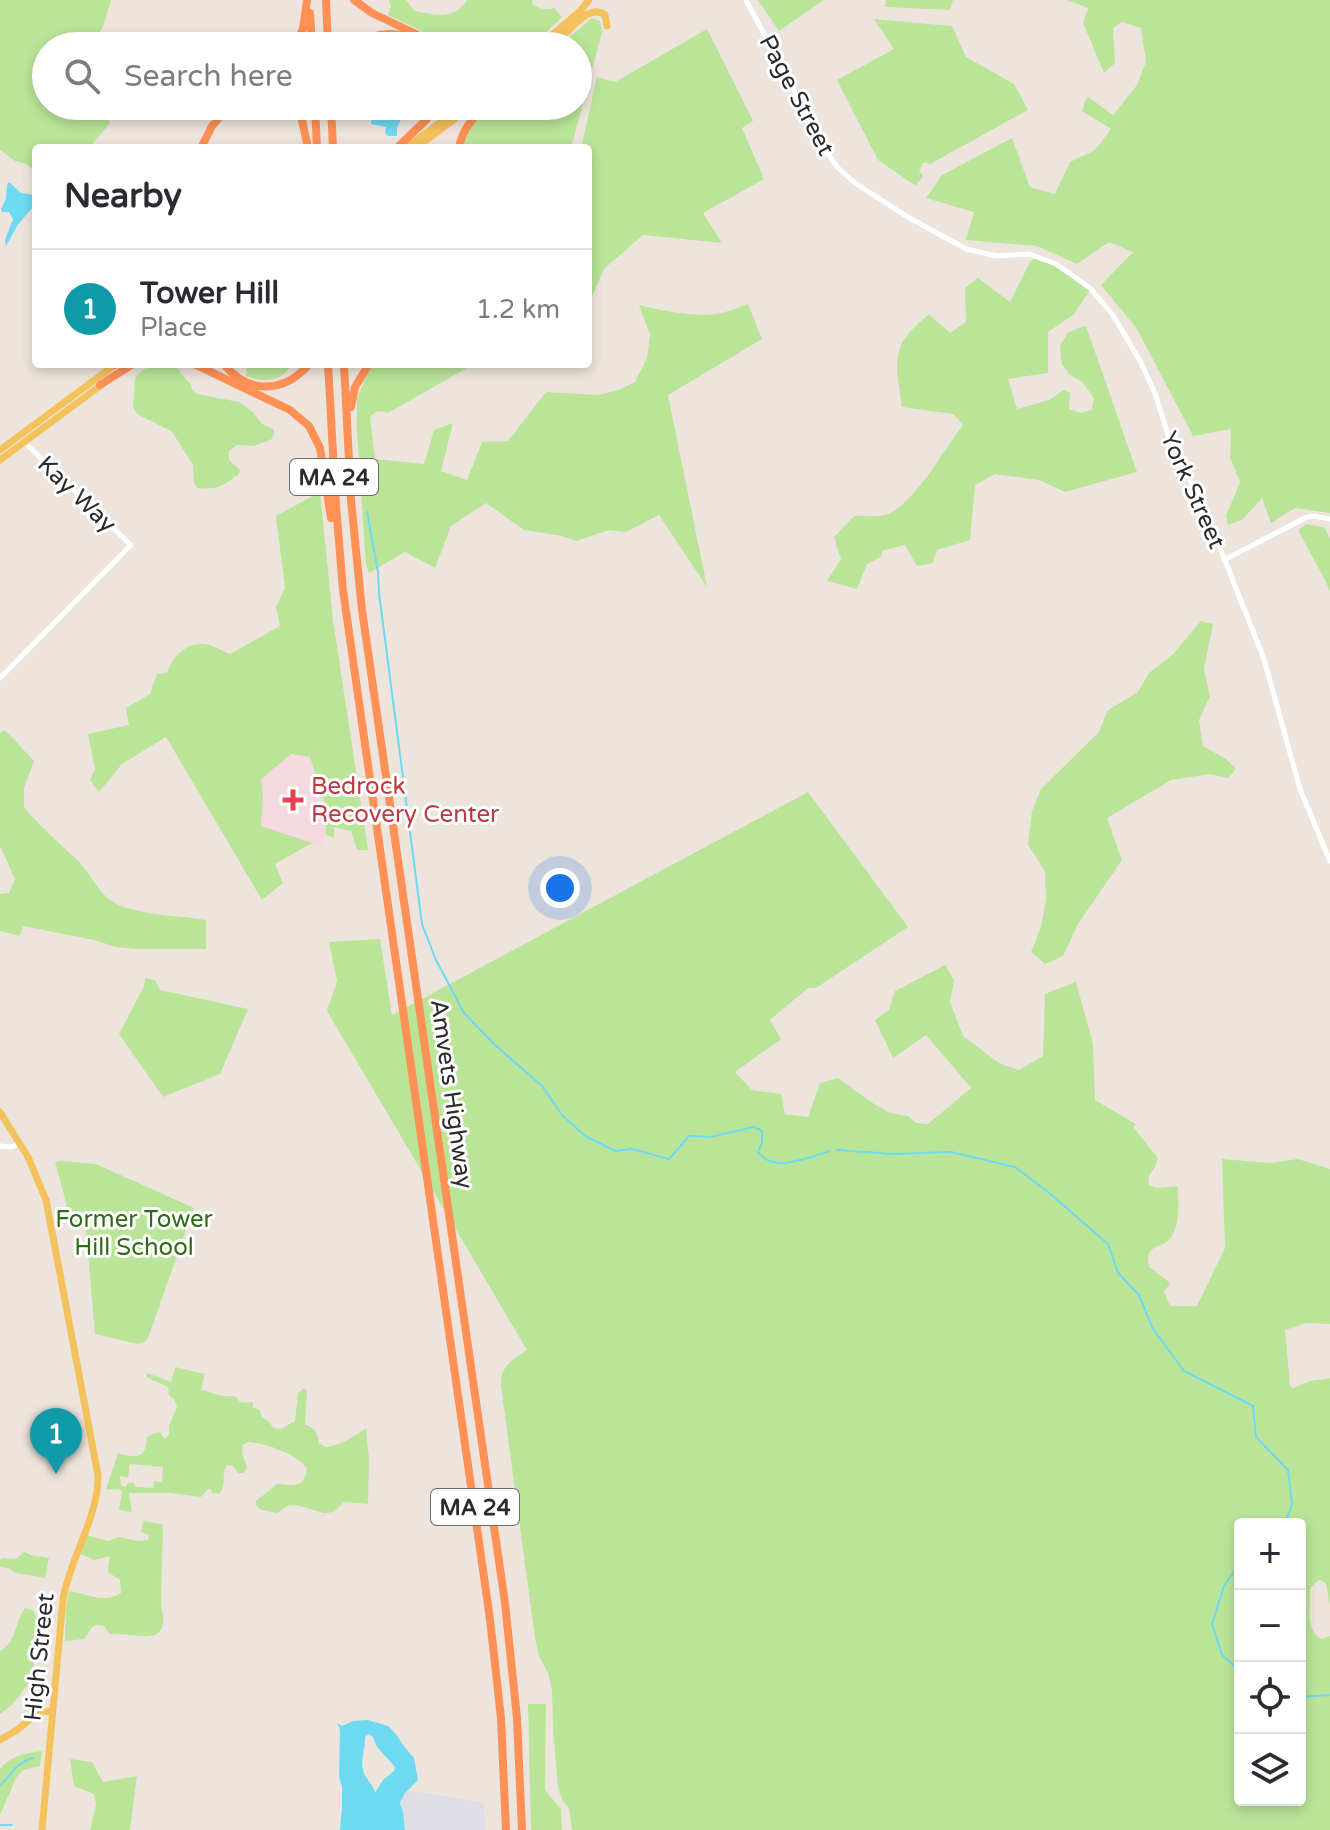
<!DOCTYPE html>
<html lang="en">
<head>
<meta charset="utf-8">
<style>
  body { margin:0; font-family:"Varela Round",sans-serif; background:#f2f2f3; color:#2b2b33 }
  .controls { position:absolute; right:24px; bottom:24px; display:grid; overflow:hidden; border-radius:8px; box-shadow:0 4px 12px #0003 }
  .controls button { width:72px; height:72px; display:grid; place-items:center; padding:0; border:0; border-bottom:2px solid #e1e1e2; background:#fff; color:#2b2b33; font:40px sans-serif }
  .you { position:absolute; left:560px; top:888px; width:28px; height:28px; margin:-20px; border:6px solid #fff; border-radius:50%; background:#1a73e8; box-shadow:0 0 0 12px #1a73e833 }
  .badge { display:grid; place-items:center; width:52px; height:52px; border-radius:50%; background:#7c3aed; color:#fff; font-size:26px; font-weight:700 }
  .pin { position:absolute; translate:-50% -66px; filter:drop-shadow(0 2px 4px #0008) }
  .pin::after { content:''; position:absolute; top:42px; width:28px; height:24px; background:inherit; clip-path:polygon(0 0,100% 0,50% 100%) }
  .list { margin:0; padding:0; list-style:none }
  h2 { display:flex; justify-content:space-between; align-items:center; height:104px; margin:0; padding:0 32px; font-size:34px }
  h2 small { font-size:26px; font-weight:400; color:#7c7c81 }
  .list li { display:grid; grid-template-columns:52px 1fr auto; gap:24px; align-items:center; box-sizing:border-box; height:120px; padding:0 32px; border-top:2px solid #e1e1e2 }
  .list b { display:block; font-size:30px; white-space:nowrap }
  .list p { margin:0; font-size:26px; white-space:nowrap; color:#7c7c81 }
  .list em { font-size:26px; font-style:normal; color:#7c7c81 }
  .icon { flex:none; width:44px; height:44px; fill:none; stroke:currentColor; stroke-width:2; stroke-linecap:round; stroke-linejoin:round }
  .map { position:relative; flex:none; width:1330px; height:1830px; overflow:hidden }
  .search { position:absolute; background:#fff; box-shadow:0 4px 12px #0003; left:32px; top:32px; width:560px; height:88px; display:flex; align-items:center; gap:20px; box-sizing:border-box; padding:0 28px; border-radius:44px; color:#7c7c81; font-size:30px }
  .panel { position:absolute; background:#fff; box-shadow:0 4px 12px #0003; left:32px; top:144px; width:560px; height:224px; border-radius:8px }
  .map>svg:first-child { display:block }
  .industrial { fill:#dfdee6 }
  .medical { fill:#f4dade }
  .green { fill:#bae599; fill-rule:evenodd }
  .water { fill:#6edaf1; fill-rule:evenodd }
  .lines { fill:none; stroke-linecap:round; stroke-linejoin:round }
  .stream { stroke:#6edaf1; stroke-width:2 }
  .minor { stroke:#fff; stroke-width:5 }
  .major { stroke:#f4c25c; stroke-width:7 }
  .highway { stroke:#ff9056; stroke-width:8 }
  .health-dot { fill:#e0444e; stroke:#fff; stroke-width:3 }
  .labels { text-anchor:middle; stroke-width:6; stroke-linejoin:round; paint-order:stroke }
  .shield { fill:#fff; stroke:#6b6b6b; stroke-width:2 }
  .shield-label { font-size:22px; font-weight:bold; fill:#2b2b2b }
  .street-label { font-size:24px; fill:#2b2b2b; stroke:#fff }
  .health-label { font-size:24px; fill:#be3a42; stroke:#fff; text-anchor:start }
  .park-label { font-size:24px; fill:#316b19; stroke:#fff }
</style>
</head>
<body>
<div class="map">
<svg width="1330" height="1830" viewBox="0 0 1330 1830">
  <rect width="100%" height="100%" fill="#ede5dd"/>
  <path class="industrial" d="M401,1789L484,1803L485,1830H402Z"/>
  <path class="medical" d="M291,754L310,757L325,804L326,835L321,846L261,826L263,797L261,779Z"/>
  <path class="green" d="M0,0H111L103,27L98,35L104,46H46V106H102L110,123L89,148H36V172L26,164L15,161L0,150Z
    M389,0H406L415,11C435,15 455,20 467,0H532V4C540,9 545,10 554,8L562,17L532,46H453L388,15L391,6Z
    M758,0H824L779,31Z
    M886,0H953L950,10L885,7Z
    M1067,0H1330V513L1295,508L1271,523L1262,498L1242,520L1228,525L1226,516L1240,482L1230,457L1231,429L1193,436L1137,329L1101,285L1133,252L1109,242L1077,264L1037,246L966,240L974,212L926,198L942,175L1012,138L1030,187L1055,194L1070,162L1095,150L1111,129L1082,111L1087,96L1113,115L1137,85L1146,62L1141,28L1122,22L1113,28L1115,63L1104,73L1083,23L1088,8Z
    M592,18L600,21L602,32L571,148H462L468,130L490,106H578V46H559Z
    M874,19L952,26L966,57L1014,84L1028,110L930,164L924,162L919,171L923,176L916,186L878,160L837,80L894,49Z
    M707,29L753,121L742,128L764,179L703,213L722,243L643,235L604,269L588,306V148H581L597,77L615,82Z
    M1037,256L1046,259L1091,289L1073,315L1048,332V373L1008,379L1017,409L1049,400L1064,390L1070,393L1069,409L1081,413L1092,410L1094,398L1082,382L1069,374L1062,365L1060,346L1068,332L1086,326L1137,472L1065,492L1039,480L995,474L975,485L970,540L937,550L933,563L917,566L905,545L882,551L881,557L867,564L857,589L827,581L841,559L834,537L854,516C863,515 876,517 885,515C912,508 945,448 963,425L953,414L902,407C899,387 893,361 902,343C908,332 920,322 929,314L950,333L966,322L965,288L978,278L1010,302L1030,262Z
    M748,304L762,339L668,395L707,587L659,515L626,532L609,530L576,541L562,536L524,530L486,503L451,526L435,568L405,552L369,573L366,565L357,430V399L368,371L375,364H474L388,413C381,411 374,410 370,418L375,459L424,464L434,430L453,423L441,471L467,480L482,442L508,441L546,392L598,395L619,390L635,382L647,358L650,335L639,305C663,311 693,317 717,314C728,312 739,307 748,304Z
    M247,364H291C284,382 262,383 246,376Z
    M159,365C179,365 174,365 186,379C193,388 190,379 192,390L197,394L239,402L253,412L262,424L273,429L274,432L272,439L254,446L237,445L229,451V460L240,470L239,474C223,486 217,490 197,488L194,482L193,465L174,435L171,431L137,414L133,406L135,379C139,370 149,366 159,365Z
    M320,492L333,620L368,850H357L351,831L334,827V838L326,835L325,804L310,757L291,754L261,779L263,797L261,826L312,843L275,864L283,883L262,900L166,737L122,764L99,792L90,780L95,769L88,734L129,725L126,708L150,694L157,674L167,673C171,657 188,641 205,644C213,645 222,651 230,654L280,626L276,607L285,588L276,516Z
    M1306,524L1324,527L1330,539V592L1326,582L1298,530Z
    M1201,621L1213,624L1204,669L1210,696L1199,720L1203,746L1226,759L1236,769L1228,778L1210,774L1171,780L1107,818L1122,860L1078,924L1063,956L1045,964L1031,952L1041,927L1046,899L1045,871L1028,845L1032,811L1041,789L1099,732L1108,710L1138,692L1149,673L1173,654Z
    M5,730L34,761L24,788V807C40,827 59,842 77,860C92,874 99,897 119,905C144,916 179,915 206,920V949H139L116,947L94,940L23,926L20,936L0,931V894L9,893L15,879L0,846V733Z
    M808,792L908,927L816,988H808L770,1020L781,1039L735,1072L752,1090L781,1094L785,1114L808,1117L820,1083L838,1078L874,1104L890,1113L908,1116L916,1123L928,1124L971,1088L926,1035L893,1058L875,1020L889,1010L895,991L945,965L954,980L950,1002L963,1036L999,1063L1019,1070L1043,1056L1045,994L1076,982L1093,1044L1095,1100L1136,1124L1133,1127L1158,1158L1156,1165L1148,1178L1149,1185L1157,1188L1178,1186C1178,1202 1181,1221 1172,1236C1163,1251 1144,1241 1149,1267L1168,1281L1170,1285L1164,1291L1170,1306H1197L1225,1248L1222,1159L1271,1163L1298,1159L1330,1169V1324L1307,1323L1285,1330L1290,1385L1293,1388L1310,1381L1330,1378V1606L1326,1584L1323,1581L1319,1580L1310,1588C1312,1604 1303,1630 1322,1639L1330,1636V1830H572L569,1808L562,1800L558,1787L553,1729L552,1691L548,1673L539,1656L535,1638L501,1386C500,1366 512,1360 527,1350L327,1011L337,981L329,942L380,939L392,1015ZM1240,1524H1300V1800H1240Z
    M145,978L155,980L160,990L248,1009L220,1074L163,1097L119,1034L144,986Z
    M61,1161L96,1164L194,1208L148,1338L143,1343L138,1344L95,1334L86,1229L73,1228L55,1162Z
    M175,1367L205,1374L201,1390C215,1393 222,1398 235,1396C240,1404 244,1403 253,1402V1408L259,1409L262,1417L268,1421L274,1428L281,1429L295,1421L298,1393L304,1388L307,1391L305,1425C315,1427 318,1433 319,1443L325,1447C342,1445 354,1437 366,1428L369,1459L368,1504L344,1502L334,1512L324,1513L300,1506L289,1505L277,1513L261,1510L256,1505V1501L277,1484C293,1485 304,1490 307,1468C297,1454 266,1443 248,1442L243,1445L242,1453L247,1467L244,1473H238L233,1466L227,1465C220,1475 228,1483 219,1494L212,1493L211,1489H208L201,1497L170,1493H129L132,1512L119,1510L122,1490L106,1489L118,1453C135,1458 146,1460 147,1437L154,1433L160,1432L165,1439L169,1434V1426L177,1407L174,1399L169,1395L168,1387L146,1377L147,1373L171,1382ZM130,1464L163,1467L162,1482L154,1481L153,1488L136,1487L133,1482L128,1483L125,1487L121,1485L120,1476L128,1478Z
    M143,1521L163,1524L161,1605C173,1652 134,1631 110,1634L104,1626L97,1625L92,1627L84,1639L65,1641L66,1609L69,1591C88,1594 104,1604 121,1593L120,1580L108,1572L110,1556L94,1560L81,1554L87,1535L108,1541L119,1537L138,1541L148,1540L149,1535L141,1532Z
    M24,1552L31,1555L49,1558L45,1578L16,1573L8,1568L0,1567V1560L2,1558L16,1559Z
    M25,1608L33,1610L37,1618L32,1653L34,1664L29,1683L12,1705L0,1714V1651C17,1643 14,1622 25,1608Z
    M528,1704H546L545,1790L561,1809L562,1830H531Z
    M42,1751L40,1766L23,1770L16,1778L0,1815V1769C12,1755 25,1753 42,1751Z
    M70,1759L92,1762L103,1782L137,1776L130,1830H90L96,1805L94,1794L74,1786Z"/>
  <path class="water" d="M373,106H404V113L397,128V136H388L385,133L386,127L371,124Z
    M9,182L21,193L36,195V203L17,226L6,246L5,240L13,219L9,212H2L1,209L6,199L7,185Z
    M368,1720L388,1726L396,1734L403,1745L414,1758L418,1780L405,1793L400,1803L403,1812L405,1830H340L342,1807V1787L339,1777L340,1730L337,1723L342,1726L353,1721ZM369,1734L373,1737L377,1747L395,1767L394,1771L383,1780L375,1793C373,1784 365,1779 363,1770C360,1759 366,1748 365,1737Z"/>
  <g class="lines">
    <path class="stream" d="M367,512L378,572L379,593L422,924L436,960L464,1013L496,1046L542,1086L562,1115L585,1136L615,1151L632,1149L669,1159L689,1136L710,1137L754,1127L762,1131V1142L758,1152C774,1174 809,1157 830,1151
      M837,1150L893,1154L951,1152L1015,1167L1048,1192L1108,1244L1118,1273L1139,1295L1153,1329L1184,1371L1253,1406L1256,1437L1288,1470L1292,1504L1285,1524
      M1240,1563L1224,1586L1212,1624L1222,1655L1240,1671
      M1300,1697L1330,1695
      M0,1785C13,1775 13,1764 33,1758
      M0,1825H12"/>
    <path class="minor" d="M746,0L828,154L838,168L855,183L906,216L966,249L996,256L1029,254L1056,264L1090,288L1113,315L1140,361L1155,393L1169,438L1205,510L1264,659L1300,789L1330,861
      M1224,560L1305,518L1314,516L1330,519
      M0,678L131,545L24,442
      M0,1146L11,1147L20,1144"/>
    <path class="major" d="M568,31C578,21 592,5 605,15L607,26
      M540,46L580,11L589,0
      M552,46L569,30
      M406,148L462,106
      M416,148L472,106
      M0,450L116,364
      M0,460L104,383
      M0,1112L28,1157L46,1200L98,1475C99,1516 70,1558 63,1599L42,1830
      M0,1740L17,1730L39,1712L53,1711"/>
    <path class="highway" d="M326,0L328,46
      M354,0L372,13L441,46
      M310,13L312,46
      M295,46L303,29L307,0
      M356,46C377,30 402,30 423,46
      M539,46L542,44
      M296,106L302,120L308,148
      M315,106L317,148
      M331,106L333,148
      M201,148L212,126L229,106
      M397,148L427,119L435,106
      M459,148C462,130 472,119 485,106
      M194,364L290,410L309,426L320,448L331,518
      M224,364C248,395 285,393 309,364
      M328,364L336,506L343,590L490,1619L501,1718L506,1830
      M344,364L351,500L362,610L505,1603L517,1718L522,1830
      M115,365L116,364
      M100,385L133,364
      M351,407L355,387L369,364"/>
  </g>
  <path class="health-dot" d="M289 788h8v8h8v8h-8v8h-8v-8h-8v-8h8z"/>
  <g class="labels">
    <g class="shield">
      <rect x="290" y="459" width="88" height="36" rx="6"/>
      <rect x="431" y="1489" width="88" height="36" rx="6"/>
    </g>
    <g class="shield-label">
      <text x="334" y="485">MA 24</text>
      <text x="475" y="1515">MA 24</text>
    </g>
    <g class="street-label">
      <text transform="translate(797 95) rotate(62)" y="8">Page Street</text>
      <text transform="translate(1193 490) rotate(66)" y="8">York Street</text>
      <text transform="translate(77 494) rotate(44)" y="8">Kay Way</text>
      <text transform="translate(452 1094) rotate(82)" y="8">Amvets Highway</text>
      <text transform="translate(39 1657) rotate(-84)" y="8">High Street</text>
    </g>
    <g class="health-label">
      <text x="311" y="794">Bedrock<tspan x="311" dy="28">Recovery Center</tspan></text>
    </g>
    <g class="park-label">
      <text x="134" y="1227">Former Tower<tspan x="134" dy="28">Hill School</tspan></text>
    </g>
  </g>
</svg>
<div class="controls">
<button>+</button>
<button>−</button>
<button><svg class="icon" aria-label="locate" viewBox="0 0 24 24"><circle cx="12" cy="12" r="6"/><path d="M12 2v4M12 18v4M2 12h4M18 12h4"/></svg></button>
<button><svg class="icon" aria-label="layers" viewBox="0 0 24 24"><path d="M12 4l9 5-9 5-9-5zM3 14l9 5 9-5"/></svg></button>
</div>
<div class="you"></div>
<div class="pin badge" style="left:56px;top:1474px;background:#0f9aa8">1</div>
<div class="search"><svg class="icon" aria-label="search" viewBox="0 0 24 24"><circle cx="10" cy="10" r="6"/><path d="M15 15l6 6"/></svg>Search here</div>
<section class="panel">
<h2>Nearby<small></small></h2>
<ul class="list">
<li><span class="badge" style="background:#0f9aa8">1</span><div><b>Tower Hill</b><p>Place</p></div><em>1.2 km</em></li>
</ul>
</section>
</div>
</body>
</html>
